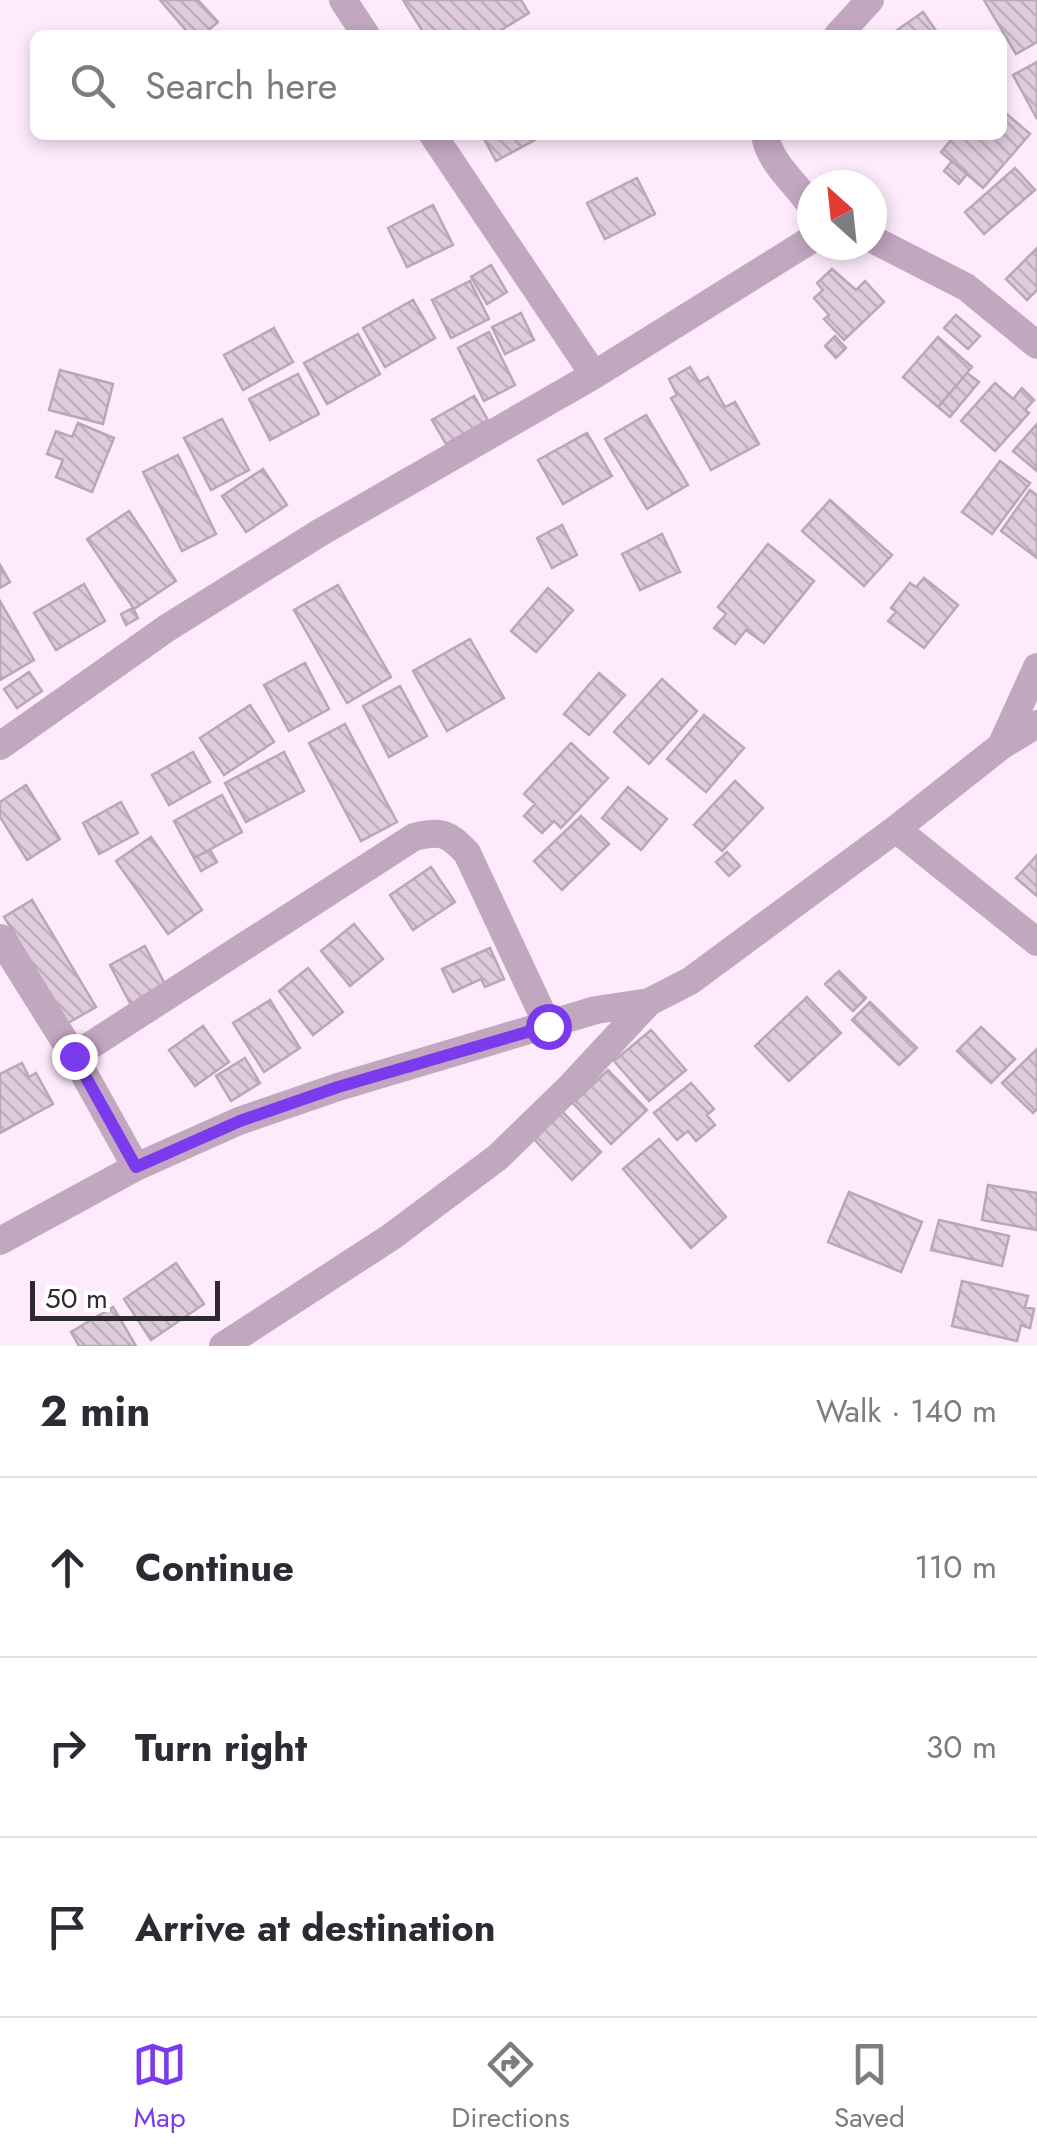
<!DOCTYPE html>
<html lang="en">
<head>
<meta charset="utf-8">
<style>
  body { margin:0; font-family:Jost,sans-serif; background:#f7f7f7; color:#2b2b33 }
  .compass { position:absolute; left:797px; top:170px; width:90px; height:90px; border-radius:50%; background:#fff; box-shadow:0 5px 15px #0003; rotate:333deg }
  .scale { position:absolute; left:30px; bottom:25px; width:190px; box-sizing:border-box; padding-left:10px; border:5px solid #2f282f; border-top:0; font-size:28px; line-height:35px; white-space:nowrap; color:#2f282f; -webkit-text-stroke:8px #fff; paint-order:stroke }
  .stop { position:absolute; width:30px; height:30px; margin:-22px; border:8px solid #7c3aed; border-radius:50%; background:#fff }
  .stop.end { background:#7c3aed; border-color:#fff; box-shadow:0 2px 10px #0008 }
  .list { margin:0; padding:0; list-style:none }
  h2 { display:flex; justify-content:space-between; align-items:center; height:130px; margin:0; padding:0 40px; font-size:42px }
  h2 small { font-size:32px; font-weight:400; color:#7c7c81 }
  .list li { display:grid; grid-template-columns:65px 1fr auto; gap:30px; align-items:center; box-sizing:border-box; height:180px; padding:0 40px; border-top:2px solid #e1e1e2 }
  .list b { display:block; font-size:38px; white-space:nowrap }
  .list em { font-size:32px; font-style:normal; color:#7c7c81 }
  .icon { flex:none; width:55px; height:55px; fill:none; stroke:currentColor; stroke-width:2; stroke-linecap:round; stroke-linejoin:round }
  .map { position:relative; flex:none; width:1037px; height:1346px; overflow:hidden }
  .search { position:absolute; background:#fff; box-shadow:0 5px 15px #0003; left:30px; right:30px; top:30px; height:110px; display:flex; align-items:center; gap:25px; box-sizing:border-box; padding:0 35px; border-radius:15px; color:#7c7c81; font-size:38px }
  .sheet { height:670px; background:#fff }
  nav { display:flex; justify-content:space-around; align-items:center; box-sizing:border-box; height:140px; border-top:2px solid #e1e1e2; background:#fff; font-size:28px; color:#7c7c81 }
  nav a { display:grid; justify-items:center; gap:5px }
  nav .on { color:#7c3aed }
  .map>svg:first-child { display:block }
  .building { fill:url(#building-back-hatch); stroke:#b8a7b7; stroke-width:2.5 }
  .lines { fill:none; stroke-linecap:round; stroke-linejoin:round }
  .minor { stroke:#c1a7c0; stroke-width:28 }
  .route { stroke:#7c3aed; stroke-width:12 }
</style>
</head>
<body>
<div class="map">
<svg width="1037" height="1346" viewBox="0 0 1037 1346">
  <defs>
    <pattern id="building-back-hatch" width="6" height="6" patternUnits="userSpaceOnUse" patternTransform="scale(2.5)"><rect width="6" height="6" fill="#deccdd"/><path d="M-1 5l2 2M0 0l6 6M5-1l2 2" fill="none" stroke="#bfafbe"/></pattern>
  </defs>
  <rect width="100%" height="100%" fill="#fdebfc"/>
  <path class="building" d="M160,0H198L218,22L203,35H190Z
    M403,0H521L529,13L493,35H425Z
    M984,0H1037V42L1016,54Z
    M923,12L939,35H890Z
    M1037,62V119L1013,75Z
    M1002,110L1030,134L983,188L941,152L955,135H1002Z
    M482,135H544L496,161Z
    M952,161L967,174L959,184L944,171Z
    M1015,168L1035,190L984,234L965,212Z
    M637,178L655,214L605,239L587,203Z
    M433,205L453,245L407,267L388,228Z
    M1037,248V290L1027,300L1006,279Z
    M491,265L507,292L487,304L471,277Z
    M832,269L856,290L865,281L884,302L844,340L824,319L829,315L814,298L823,290L817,283Z
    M470,281L489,319L451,338L432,300Z
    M413,300L435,338L385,367L363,328Z
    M521,313L534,340L505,354L492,327Z
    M956,315L980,336L968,349L944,328Z
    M274,328L293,362L243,390L224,355Z
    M489,332L515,385L484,401L458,348Z
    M358,334L380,374L327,404L304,363Z
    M835,336L846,348L836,358L825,346Z
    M938,337L972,367L938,407L903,377Z
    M690,367L699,382L708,377L725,407L735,402L759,444L711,470L671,398L677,395L669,379Z
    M60,370L113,384L103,424L49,410Z
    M967,373L979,382L950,417L938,407Z
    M298,374L319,414L270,440L249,399Z
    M995,383L1013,399L1022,388L1034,400L1025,410L1029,413L995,451L961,421Z
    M474,396L488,420L446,444L432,420Z
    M646,415L688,485L647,509L605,439Z
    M222,419L249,470L211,490L184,438Z
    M78,423L114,438L92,492L56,477L63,460L47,454L56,431L72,437Z
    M1037,424V471L1013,451Z
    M587,433L612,476L563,504L538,460Z
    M178,455L216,534L182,551L143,472Z
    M1000,461L1030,483L992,534L962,512Z
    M263,469L287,505L246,532L222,496Z
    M1030,490L1037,495V558L1001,531Z
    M830,500L892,555L864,586L802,531Z
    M129,511L176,581L134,609L87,539Z
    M562,525L577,555L552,568L537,538Z
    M662,534L680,572L640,590L622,554Z
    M768,544L814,581L764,643L746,630L735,644L714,628L726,614L718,607Z
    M0,565L10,582L0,588Z
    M924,578L958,605L924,648L888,621L896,612L891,608L910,583L916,587Z
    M84,584L105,621L56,650L34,613Z
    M338,585L391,677L347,703L294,610Z
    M548,588L573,610L536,652L511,631Z
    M0,601L34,660L0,680Z
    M133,608L138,618L126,625L121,614Z
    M470,639L504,698L447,731L413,671Z
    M305,663L329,709L289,731L264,685Z
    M29,672L42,691L17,708L4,689Z
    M599,673L625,695L589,735L564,714Z
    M662,679L697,711L649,764L614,732Z
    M400,686L427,736L389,757L363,706Z
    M250,705L274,742L224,775L200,738Z
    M704,715L744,748L706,792L667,759Z
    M345,724L397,822L361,841L309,743Z
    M571,743L608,778L561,828L554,821L542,833L524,816L535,804L524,794Z
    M193,752L210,782L169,805L152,775Z
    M284,752L304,791L246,822L225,783Z
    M735,781L763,808L722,851L694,825Z
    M26,785L60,839L27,860L0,817V802Z
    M628,787L667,819L641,850L602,818Z
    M222,795L242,832L194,858L174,821Z
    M121,802L138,833L99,854L83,823Z
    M581,816L609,844L562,890L534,861Z
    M151,837L202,910L168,934L116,861Z
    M210,850L217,862L201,871L194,858Z
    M727,852L740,866L729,876L716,862Z
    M1037,855V896L1016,878Z
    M431,867L455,902L413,930L390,895Z
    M32,900L96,1007L68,1023L4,917Z
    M354,924L383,959L350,986L321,951Z
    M145,946L166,986L131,1005L110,965Z
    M490,948L504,979L485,987L481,979L453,992L442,969Z
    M308,968L343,1012L313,1035L279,991Z
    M839,971L866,998L853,1011L825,984Z
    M807,997L841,1033L789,1081L755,1046Z
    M270,1000L300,1048L264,1072L233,1023Z
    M870,1002L917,1048L899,1065L852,1020Z
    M203,1026L229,1062L195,1086L169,1050Z
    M981,1027L1015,1059L991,1083L957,1051Z
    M651,1030L686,1070L649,1101L614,1061Z
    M1037,1049V1109L1033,1113L1002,1083Z
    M245,1058L260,1083L231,1101L216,1076Z
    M22,1063L29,1077L36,1073L53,1104L0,1133V1074Z
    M608,1070L647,1110L611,1144L573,1103Z
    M691,1083L714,1109L707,1115L715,1125L696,1141L688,1131L677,1140L654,1113Z
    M562,1111L601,1152L572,1180L533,1138Z
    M659,1139L726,1217L691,1248L623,1169Z
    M988,1185L1037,1193V1230L982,1220Z
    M849,1192L922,1222L901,1272L828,1242Z
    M939,1220L1009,1236L1002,1266L931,1250Z
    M176,1263L204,1304L151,1340L124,1299Z
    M962,1281L1028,1296L1025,1307L1034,1309L1030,1328L1021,1325L1017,1341L952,1326Z
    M113,1307L136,1346H79L71,1332Z"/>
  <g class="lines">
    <path class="minor" d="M343,0L366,35
      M838,35L870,0
      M433,135L594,375
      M765,135C769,163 797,184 812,207
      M872,239L966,287L1037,345
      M0,746L167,628L321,532L594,375L812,239
      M1001,746L1037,667
      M896,829L1037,942
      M0,938L74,1056L136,1167
      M74,1056L414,837C441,830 448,833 467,853L548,1026
      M0,1241L136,1167L239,1121L338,1087L596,1010L649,1002L690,981L896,829L1001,746L1037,724
      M223,1346L391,1237L498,1157L570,1087L649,1002"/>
  </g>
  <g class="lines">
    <path class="route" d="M74,1056L136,1167L240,1121L338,1087L548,1026"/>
  </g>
</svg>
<svg class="compass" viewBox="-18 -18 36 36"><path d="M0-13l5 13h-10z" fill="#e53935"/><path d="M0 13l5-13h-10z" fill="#7c7c81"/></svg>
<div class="scale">50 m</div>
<div class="stop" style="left:548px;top:1026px"></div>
<div class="stop end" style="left:74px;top:1056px"></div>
<div class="search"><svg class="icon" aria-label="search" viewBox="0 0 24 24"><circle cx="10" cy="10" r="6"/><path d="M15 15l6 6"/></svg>Search here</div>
</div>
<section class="sheet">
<h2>2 min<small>Walk · 140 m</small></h2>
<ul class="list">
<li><svg class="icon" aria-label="ahead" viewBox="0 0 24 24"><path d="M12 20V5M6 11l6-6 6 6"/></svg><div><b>Continue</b></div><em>110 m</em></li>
<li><svg class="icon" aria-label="right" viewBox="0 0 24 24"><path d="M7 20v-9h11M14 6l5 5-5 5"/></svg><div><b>Turn right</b></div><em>30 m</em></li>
<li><svg class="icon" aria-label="arrive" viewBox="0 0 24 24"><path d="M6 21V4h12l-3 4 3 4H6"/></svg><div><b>Arrive at destination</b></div></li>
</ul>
</section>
<nav>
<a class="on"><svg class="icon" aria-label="map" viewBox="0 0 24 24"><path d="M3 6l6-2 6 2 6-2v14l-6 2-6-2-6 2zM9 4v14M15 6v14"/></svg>Map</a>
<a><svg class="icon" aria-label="directions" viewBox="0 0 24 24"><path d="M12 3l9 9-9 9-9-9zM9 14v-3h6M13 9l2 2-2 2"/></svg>Directions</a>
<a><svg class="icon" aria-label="saved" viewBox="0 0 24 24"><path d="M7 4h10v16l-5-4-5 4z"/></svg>Saved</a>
</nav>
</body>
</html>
